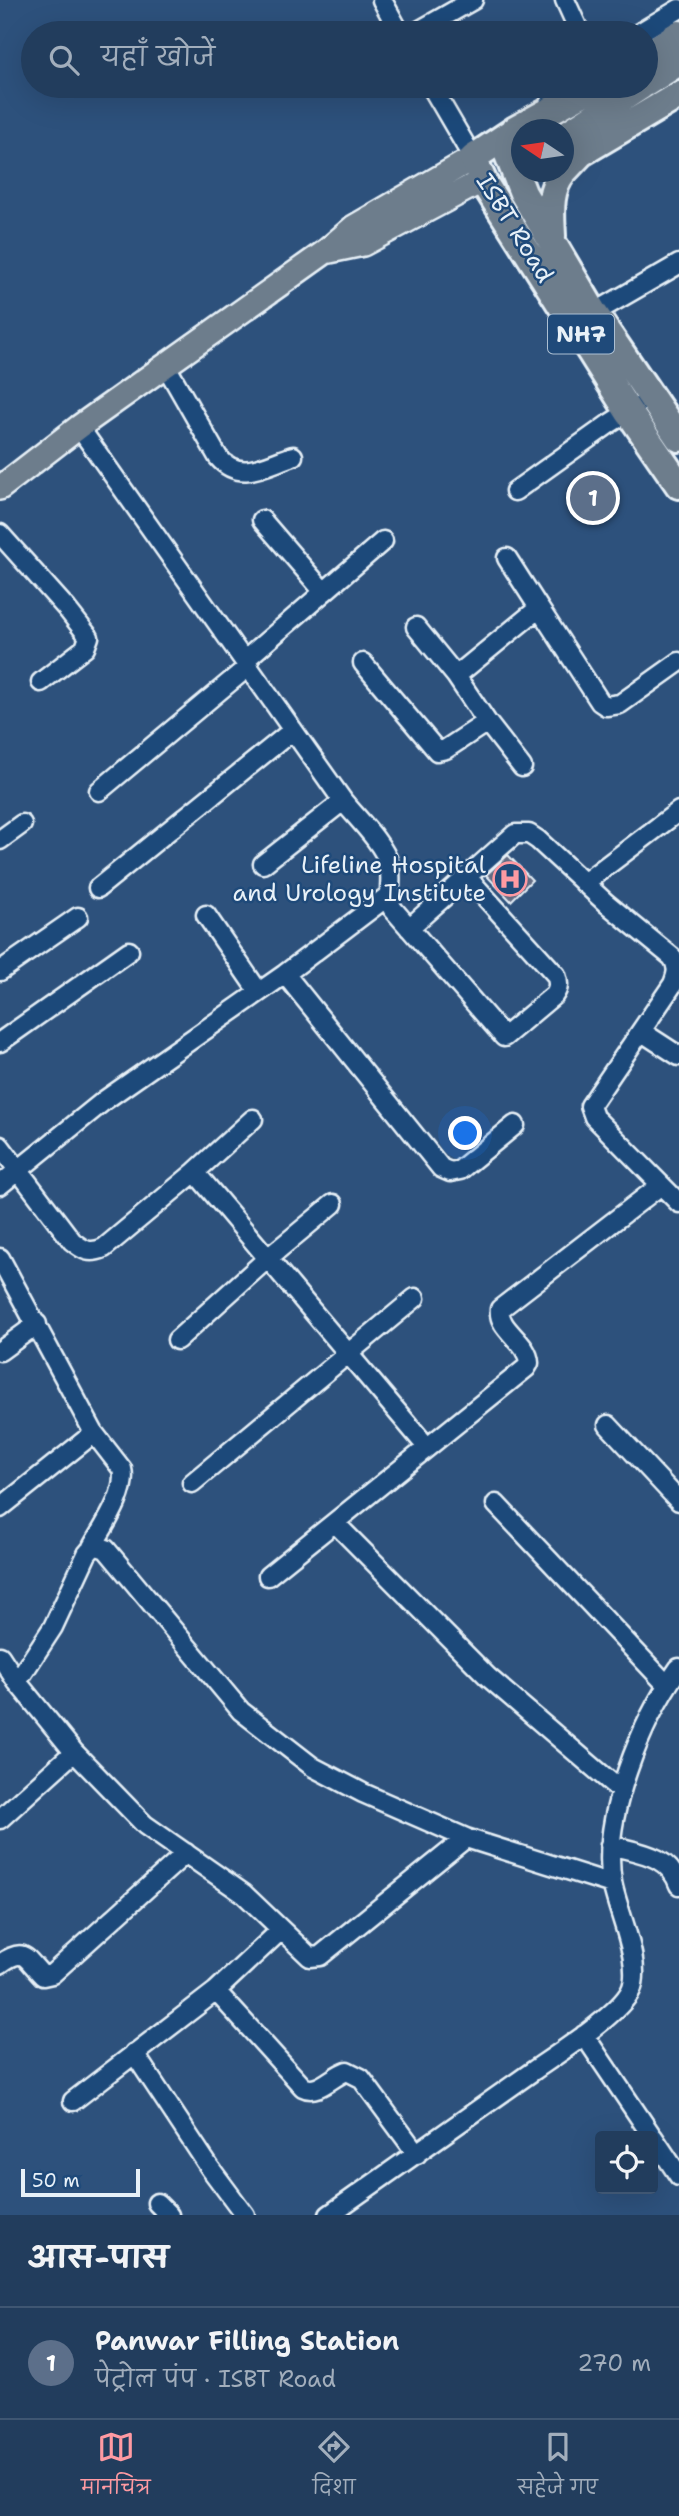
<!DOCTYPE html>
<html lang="hi">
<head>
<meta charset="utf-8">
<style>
  body { margin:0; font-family:"Shantell Sans","Playpen Sans Deva",sans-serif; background:#2a4463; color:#f1f3f6 }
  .controls { position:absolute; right:21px; bottom:21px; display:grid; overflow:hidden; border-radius:7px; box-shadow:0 7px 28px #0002 }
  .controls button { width:63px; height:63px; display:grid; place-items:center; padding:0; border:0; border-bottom:2px solid #3f5672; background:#223d5d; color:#f1f3f6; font:35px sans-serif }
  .compass { position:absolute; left:511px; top:119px; width:63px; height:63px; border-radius:50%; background:#223d5d; box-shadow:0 7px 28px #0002; rotate:283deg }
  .scale { position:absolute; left:21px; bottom:18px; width:119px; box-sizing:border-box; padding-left:7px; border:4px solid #e8f1f8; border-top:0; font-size:19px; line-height:24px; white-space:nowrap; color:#e8f1f8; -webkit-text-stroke:5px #1f4a7a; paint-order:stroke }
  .you { position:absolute; left:466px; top:1134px; width:24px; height:24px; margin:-18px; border:5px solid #fff; border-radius:50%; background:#1a73e8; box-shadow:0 0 0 10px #1a73e833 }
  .badge { display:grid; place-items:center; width:46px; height:46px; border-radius:50%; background:#ff9aa2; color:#fff; font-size:23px; font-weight:700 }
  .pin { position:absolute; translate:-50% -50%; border:4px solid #fff; box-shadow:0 2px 7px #0006 }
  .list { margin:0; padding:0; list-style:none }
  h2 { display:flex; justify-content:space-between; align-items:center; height:91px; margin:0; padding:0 28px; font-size:30px }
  h2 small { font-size:23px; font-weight:400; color:#a2aebc }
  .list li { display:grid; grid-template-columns:46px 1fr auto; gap:21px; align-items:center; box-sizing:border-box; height:112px; padding:0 28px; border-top:2px solid #3f5672 }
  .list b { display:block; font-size:26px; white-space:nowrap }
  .list p { margin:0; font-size:23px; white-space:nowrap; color:#a2aebc }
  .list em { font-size:23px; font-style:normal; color:#a2aebc }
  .icon { flex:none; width:38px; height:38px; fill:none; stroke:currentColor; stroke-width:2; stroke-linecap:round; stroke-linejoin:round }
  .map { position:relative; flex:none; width:679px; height:2215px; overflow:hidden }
  .search { position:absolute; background:#223d5d; box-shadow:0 7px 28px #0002; left:21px; right:21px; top:21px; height:77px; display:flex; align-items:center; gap:18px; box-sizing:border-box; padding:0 24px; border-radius:38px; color:#a2aebc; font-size:26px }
  .sheet { height:203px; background:#223d5d }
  nav { display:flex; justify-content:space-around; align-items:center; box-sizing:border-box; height:98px; border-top:2px solid #3f5672; background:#223d5d; font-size:19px; color:#a2aebc }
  nav a { display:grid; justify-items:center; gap:4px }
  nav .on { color:#ff9aa2 }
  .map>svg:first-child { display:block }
  .building { fill:#646c84; stroke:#e8f1f8; stroke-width:2 }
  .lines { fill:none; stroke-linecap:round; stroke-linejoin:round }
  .minor-casing { stroke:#e8f1f8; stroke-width:23 }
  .major-casing { stroke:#e8f1f8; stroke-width:28 }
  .highway-casing { stroke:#e8f1f8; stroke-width:32 }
  .minor { stroke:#1f4a7a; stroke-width:18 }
  .major { stroke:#6d7d8c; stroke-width:23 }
  .highway { stroke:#6d7d8c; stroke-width:26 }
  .labels { text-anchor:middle; stroke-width:5; stroke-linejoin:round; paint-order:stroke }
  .shield { fill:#1f4a7a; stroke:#acbfd2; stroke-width:2 }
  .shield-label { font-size:23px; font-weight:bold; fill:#e8f1f8 }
  .street-label { font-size:24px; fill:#e8f1f8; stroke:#1f4a7a }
  .poi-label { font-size:24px; fill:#e8f1f8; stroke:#1f4a7a; text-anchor:end }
</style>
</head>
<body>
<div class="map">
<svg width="679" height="2215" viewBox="0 0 679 2215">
  <rect width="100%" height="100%" fill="#2d517c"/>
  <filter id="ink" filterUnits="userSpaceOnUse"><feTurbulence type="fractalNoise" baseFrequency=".0143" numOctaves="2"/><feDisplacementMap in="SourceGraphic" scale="14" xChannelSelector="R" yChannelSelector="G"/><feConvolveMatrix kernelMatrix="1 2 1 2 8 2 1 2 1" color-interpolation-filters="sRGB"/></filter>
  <g filter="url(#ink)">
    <path class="building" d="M508,855L532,880L511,901L486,875Z"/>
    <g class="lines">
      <defs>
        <path id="minor" d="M382,0L400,33
          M565,0L580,33
          M415,33L473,0
          M639,33L679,9
          M431,86L473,158
          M544,114L558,86
          M594,313L679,264
          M166,366L218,457C240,483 265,465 293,456
          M79,427L343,801C356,817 384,844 389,864C393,880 387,893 392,908L504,1037L554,995C559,988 559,983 556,975L466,876
          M515,491L609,424L636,407
          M262,520L324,592
          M0,534L67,609L89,637L85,648L41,682
          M539,608L600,702L606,706L620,704L679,662
          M416,627L456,676
          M245,660L383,541
          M363,663L437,751L446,749L487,722L456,676L539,608L507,558
          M487,722L522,767
          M99,791L249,666
          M0,840L22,824
          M263,864L343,801
          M584,883L679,811
          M98,888L293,730
          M206,915L258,991
          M409,928L515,834H529L538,840L606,903L672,957C679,967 677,974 673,984L590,1106L594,1117L679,1203
          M0,971L78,917
          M285,974L441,1168L450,1172L460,1170L515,1125
          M642,1032L679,1056
          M0,1042L129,951
          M0,1146L72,1241C84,1251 90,1254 104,1248L195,1172L253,1119
          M195,1172L427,1447
          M0,1185L105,1100L285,974L388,896
          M0,1258L94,1433L122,1469C128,1492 103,1527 92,1547
          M177,1340L268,1258L333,1204
          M0,1351L37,1324
          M608,1425L679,1501
          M192,1483L415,1298
          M496,1504L667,1685
          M0,1508L94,1433
          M335,1523L488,1677L621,1791
          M268,1576L526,1368L529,1363C528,1341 497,1330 500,1309L661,1185
          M0,1656L17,1682L74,1752L145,1825L244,1894L310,1957L320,1956L466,1838
          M17,1682L53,1627L87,1554C93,1546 97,1545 106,1549L241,1711L313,1767L363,1793L466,1838L612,1884
          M0,1819L74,1752
          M610,1845C639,1853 668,1854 679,1885
          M0,1964C25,1946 25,1958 43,1976L52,1974L186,1853
          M216,1991L303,2087C318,2095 332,2076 347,2071L361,2078L417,2154
          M584,2035L652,2136
          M134,2053L210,2168L245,2215
          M73,2101L216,1991L281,1930
          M653,2137L679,2176
          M157,2203L169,2215
          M329,2215C397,2167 465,2119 533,2071C556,2055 620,2014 631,1990C643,1963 617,1911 612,1882C601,1818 642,1720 679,1668"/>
        <path id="major" d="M325,252L363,244L472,186L484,183
          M0,488L79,427L325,252L354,227L473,158"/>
        <path id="highway" d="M646,55L679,34
          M646,83L679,62
          M595,86L515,130L473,158L484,183L628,411L679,485
          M564,136L641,86
          M502,139L523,193L594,313L679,438
          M564,171L581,153L679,95
          M552,236C551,213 548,191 563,172"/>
      </defs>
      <use href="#minor" class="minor-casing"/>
      <use href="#major" class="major-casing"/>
      <use href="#highway" class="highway-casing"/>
      <use href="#minor" class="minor"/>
      <use href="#major" class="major"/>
      <use href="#highway" class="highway"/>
    </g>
  </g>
  <defs>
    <symbol id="hospital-ring" viewBox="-11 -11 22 22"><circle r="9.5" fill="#1f4a7a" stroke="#ff9aa2" stroke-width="1.5"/><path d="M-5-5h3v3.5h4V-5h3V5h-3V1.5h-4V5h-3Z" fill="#ff9aa2"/></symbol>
  </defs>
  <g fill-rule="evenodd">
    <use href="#hospital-ring" x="491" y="860" width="38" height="38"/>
  </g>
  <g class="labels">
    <rect class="shield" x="548" y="314.5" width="66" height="39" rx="5"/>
    <g class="shield-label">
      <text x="581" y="342">NH7</text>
    </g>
    <g class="street-label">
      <text transform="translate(515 228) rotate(58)" y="8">ISBT Road</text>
    </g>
    <g class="poi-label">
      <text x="486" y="873">Lifeline Hospital<tspan x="486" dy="28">and Urology Institute</tspan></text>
    </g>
  </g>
</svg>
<div class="controls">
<button><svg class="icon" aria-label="locate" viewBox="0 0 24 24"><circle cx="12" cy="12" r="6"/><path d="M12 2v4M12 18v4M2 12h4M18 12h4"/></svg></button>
</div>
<svg class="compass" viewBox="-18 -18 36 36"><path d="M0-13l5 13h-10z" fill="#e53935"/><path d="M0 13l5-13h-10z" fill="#a2aebc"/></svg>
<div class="scale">50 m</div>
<div class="you"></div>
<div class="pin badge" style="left:593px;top:498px;background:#5c6f8a">1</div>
<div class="search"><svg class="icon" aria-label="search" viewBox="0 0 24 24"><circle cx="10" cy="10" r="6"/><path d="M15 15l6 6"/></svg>यहाँ खोजें</div>
</div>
<section class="sheet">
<h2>आस-पास<small></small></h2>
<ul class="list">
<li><span class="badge" style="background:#5c6f8a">1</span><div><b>Panwar Filling Station</b><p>पेट्रोल पंप · ISBT Road</p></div><em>270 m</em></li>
</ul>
</section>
<nav>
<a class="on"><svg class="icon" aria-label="map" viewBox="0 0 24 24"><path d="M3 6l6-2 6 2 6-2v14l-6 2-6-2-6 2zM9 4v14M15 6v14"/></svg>मानचित्र</a>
<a><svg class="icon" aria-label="directions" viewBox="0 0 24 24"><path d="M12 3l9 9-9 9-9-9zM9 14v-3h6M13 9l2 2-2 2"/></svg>दिशा</a>
<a><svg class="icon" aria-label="saved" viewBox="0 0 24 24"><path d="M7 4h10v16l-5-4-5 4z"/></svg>सहेजे गए</a>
</nav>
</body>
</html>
